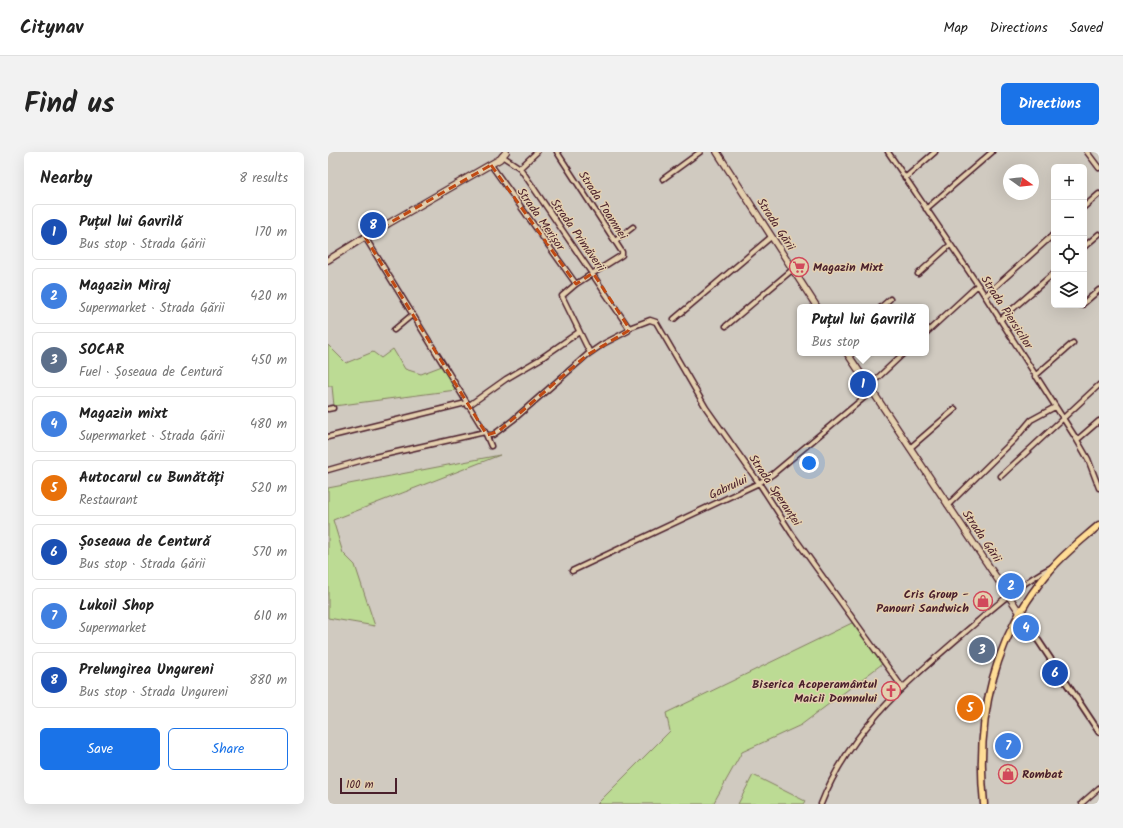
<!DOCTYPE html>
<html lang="en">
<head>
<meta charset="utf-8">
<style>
  body { margin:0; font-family:Kalam,sans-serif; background:#f2f2f2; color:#222 }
  .controls { position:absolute; right:12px; top:12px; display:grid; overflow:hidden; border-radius:6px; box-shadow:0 4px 16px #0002 }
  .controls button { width:36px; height:36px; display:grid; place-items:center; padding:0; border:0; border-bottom:1px solid #e0e0e0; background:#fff; color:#222; font:20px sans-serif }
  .compass { position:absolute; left:675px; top:12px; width:36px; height:36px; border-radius:50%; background:#fff; box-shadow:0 4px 16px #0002; rotate:105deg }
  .scale { position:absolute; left:12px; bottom:10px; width:57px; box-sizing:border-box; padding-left:4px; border:2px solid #4a1f2b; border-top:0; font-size:11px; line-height:14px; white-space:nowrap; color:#4a1f2b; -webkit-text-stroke:3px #e4d0af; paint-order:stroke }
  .you { position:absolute; left:481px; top:311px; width:14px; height:14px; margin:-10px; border:3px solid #fff; border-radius:50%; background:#1a73e8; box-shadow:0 0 0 6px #1a73e833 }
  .badge { display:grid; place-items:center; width:26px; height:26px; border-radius:50%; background:#1a73e8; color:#fff; font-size:13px; font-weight:700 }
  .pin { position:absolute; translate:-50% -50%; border:2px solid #fff; box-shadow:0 1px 4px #0006 }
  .popup { position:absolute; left:469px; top:152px; width:132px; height:52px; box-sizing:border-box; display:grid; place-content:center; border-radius:6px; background:#fff; filter:drop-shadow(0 1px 3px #0005); font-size:13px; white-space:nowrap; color:#767676 }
  .popup b { font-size:15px; color:#222 }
  .popup::after { content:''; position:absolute; left:50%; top:100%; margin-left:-8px; border:8px solid transparent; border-top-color:#fff }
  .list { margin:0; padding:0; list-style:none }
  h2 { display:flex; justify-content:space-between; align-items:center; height:52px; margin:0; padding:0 16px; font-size:17px }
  h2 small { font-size:13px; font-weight:400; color:#767676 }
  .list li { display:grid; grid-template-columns:26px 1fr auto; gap:12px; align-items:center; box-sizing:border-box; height:56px; margin:0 8px 8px; padding:0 8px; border:1px solid #e0e0e0; border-radius:6px }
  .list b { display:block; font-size:15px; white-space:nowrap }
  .list p { margin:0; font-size:13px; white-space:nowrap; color:#767676 }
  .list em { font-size:13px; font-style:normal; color:#767676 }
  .actions { display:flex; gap:8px; padding:12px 16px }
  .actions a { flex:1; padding:9px 0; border:1px solid #1a73e8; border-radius:6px; text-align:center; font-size:14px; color:#1a73e8 }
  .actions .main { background:#1a73e8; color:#fff }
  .icon { flex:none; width:22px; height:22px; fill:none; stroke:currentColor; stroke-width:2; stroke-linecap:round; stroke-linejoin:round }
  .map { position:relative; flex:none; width:771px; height:652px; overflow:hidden; border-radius:6px }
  header { display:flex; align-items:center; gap:24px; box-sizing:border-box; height:56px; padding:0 20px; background:#fff; border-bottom:1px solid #e0e0e0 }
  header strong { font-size:19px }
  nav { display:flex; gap:22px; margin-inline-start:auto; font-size:14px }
  .intro { display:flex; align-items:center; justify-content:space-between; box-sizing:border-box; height:96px; padding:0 24px }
  h1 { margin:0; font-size:28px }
  .button { padding:10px 18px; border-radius:6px; background:#1a73e8; color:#fff; font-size:14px; font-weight:700 }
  main { display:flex; gap:24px; padding:0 24px }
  aside { flex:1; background:#fff; border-radius:6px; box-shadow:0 4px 16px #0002 }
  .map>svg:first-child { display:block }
  .green { fill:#bcdb94; stroke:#837d60 }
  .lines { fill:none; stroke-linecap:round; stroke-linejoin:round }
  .minor-casing { stroke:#4a1f2b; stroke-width:7 }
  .tertiary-casing { stroke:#4a1f2b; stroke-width:8 }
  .secondary-casing { stroke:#4a1f2b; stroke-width:8 }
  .primary-casing { stroke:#4a1f2b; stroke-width:9 }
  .minor { stroke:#e4d0af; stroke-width:4 }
  .tertiary { stroke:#e4d0af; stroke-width:4.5 }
  .secondary { stroke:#e4d0af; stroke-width:5.5 }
  .primary { stroke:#ffdd96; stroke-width:6 }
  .marked { fill:none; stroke:#c04a14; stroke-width:3; stroke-dasharray:8 5; stroke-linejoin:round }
  .labels { text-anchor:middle; stroke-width:3; stroke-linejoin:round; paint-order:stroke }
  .street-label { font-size:12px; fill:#4a1f2b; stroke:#e4d0af }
  .poi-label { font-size:12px; font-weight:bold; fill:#4a1f2b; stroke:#e4d0af; text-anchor:start }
</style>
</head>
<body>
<header>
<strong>Citynav</strong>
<nav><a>Map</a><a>Directions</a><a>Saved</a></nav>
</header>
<div class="intro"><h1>Find us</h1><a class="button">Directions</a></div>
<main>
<aside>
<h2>Nearby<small>8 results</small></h2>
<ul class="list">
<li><span class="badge" style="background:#1a4fb4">1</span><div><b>Puțul lui Gavrilă</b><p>Bus stop · Strada Gării</p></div><em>170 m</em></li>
<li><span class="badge" style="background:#3f7fe0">2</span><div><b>Magazin Miraj</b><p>Supermarket · Strada Gării</p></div><em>420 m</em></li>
<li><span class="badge" style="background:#5c6f8a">3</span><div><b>SOCAR</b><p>Fuel · Șoseaua de Centură</p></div><em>450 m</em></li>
<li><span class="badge" style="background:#3f7fe0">4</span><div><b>Magazin mixt</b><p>Supermarket · Strada Gării</p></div><em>480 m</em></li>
<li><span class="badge" style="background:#e8710a">5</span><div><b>Autocarul cu Bunătăți</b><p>Restaurant</p></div><em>520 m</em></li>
<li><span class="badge" style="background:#1a4fb4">6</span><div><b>Șoseaua de Centură</b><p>Bus stop · Strada Gării</p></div><em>570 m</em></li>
<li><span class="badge" style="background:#3f7fe0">7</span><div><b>Lukoil Shop</b><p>Supermarket</p></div><em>610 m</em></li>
<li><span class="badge" style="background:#1a4fb4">8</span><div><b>Prelungirea Ungureni</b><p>Bus stop · Strada Ungureni</p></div><em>880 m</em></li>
</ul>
<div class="actions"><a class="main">Save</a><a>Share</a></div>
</aside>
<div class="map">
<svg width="771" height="652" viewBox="0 0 771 652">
  <rect width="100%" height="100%" fill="#d0cac0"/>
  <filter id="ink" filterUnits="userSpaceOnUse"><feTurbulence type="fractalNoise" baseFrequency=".025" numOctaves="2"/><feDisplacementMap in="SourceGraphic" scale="8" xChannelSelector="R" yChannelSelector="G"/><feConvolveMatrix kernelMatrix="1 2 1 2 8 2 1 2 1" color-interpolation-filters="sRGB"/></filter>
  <g filter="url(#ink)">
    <path class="green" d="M0,193L18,211L45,200L53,206L65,197L77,217L93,222L114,214L128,238L6,254L4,234H0Z
      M172,303L5,368L15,401L27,413L47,474L0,466V336Z
      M528,469L558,509L473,573L414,600L385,652H269L342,579L338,561Z
      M425,623L477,649L475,652H410Z"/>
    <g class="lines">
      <defs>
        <path id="minor" d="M229,0L294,100V103L248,132L234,144L262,201
          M560,0L650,133L749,288L760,307L771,336
          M759,0L771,16
          M163,13L248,132
          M192,16L209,0
          M577,26L607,0
          M335,27L372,0
          M756,55L771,42
          M598,57L664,0
          M37,85L157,280L163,294
          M287,89L305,75
          M756,95L771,82
          M590,122L622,93
          M657,144L726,82
          M756,151L771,138
          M753,153H754
          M553,155L562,147
          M346,167L443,85
          M672,168L726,121
          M398,174L464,118
          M301,176L322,168L328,170L378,256L431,331L464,382L574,535
          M66,178L84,163
          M598,181L650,133
          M707,224L745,191
          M541,234L576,201
          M140,254L178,227L212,207L251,180
          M0,257L5,256
          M159,283H165L185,268L259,203L275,192L300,179L301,176L192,16L174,4
          M0,285L138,251
          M749,288L771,269
          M582,296L627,257
          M0,318L42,306L157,280
          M673,324L771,233
          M620,353L687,287L703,268L727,255
          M244,419L431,331L445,322L544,239
          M754,651L771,636
          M493,652C522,578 577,532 636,481C663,458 692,431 724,415"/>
        <path id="tertiary" d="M692,461L771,580"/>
        <path id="secondary" d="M389,0L489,155
          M0,108L37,85L158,15L172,7L178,0
          M519,201L692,461"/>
        <path id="primary" d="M656,652C647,566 666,482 724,416C738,400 755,387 771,373"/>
      </defs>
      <use href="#minor" class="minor-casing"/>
      <use href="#tertiary" class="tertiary-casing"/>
      <use href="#secondary" class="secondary-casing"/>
      <use href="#primary" class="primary-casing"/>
      <use href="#minor" class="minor"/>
      <use href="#tertiary" class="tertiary"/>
      <use href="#secondary" class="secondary"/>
      <use href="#primary" class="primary"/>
    </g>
  </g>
  <path class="marked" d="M163,13L248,132L265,121L301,176L300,179L259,203L171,279L159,283L37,85Z"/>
  <defs>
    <symbol id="supermarket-ring" viewBox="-11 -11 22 22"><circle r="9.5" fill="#e4d0af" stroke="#d1495b" stroke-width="1.5"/><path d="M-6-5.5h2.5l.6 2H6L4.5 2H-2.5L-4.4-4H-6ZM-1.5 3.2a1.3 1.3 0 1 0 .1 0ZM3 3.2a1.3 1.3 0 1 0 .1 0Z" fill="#d1495b"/></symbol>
    <symbol id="shop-ring" viewBox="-11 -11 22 22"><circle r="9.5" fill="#e4d0af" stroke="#d1495b" stroke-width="1.5"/><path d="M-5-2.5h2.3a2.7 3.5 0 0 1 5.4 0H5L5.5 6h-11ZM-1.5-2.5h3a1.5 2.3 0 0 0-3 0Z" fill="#d1495b"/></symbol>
    <symbol id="church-ring" viewBox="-11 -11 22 22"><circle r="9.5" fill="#e4d0af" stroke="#d1495b" stroke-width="1.5"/><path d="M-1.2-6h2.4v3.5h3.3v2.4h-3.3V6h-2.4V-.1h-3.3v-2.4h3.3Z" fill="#d1495b"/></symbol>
  </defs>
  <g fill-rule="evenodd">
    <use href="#supermarket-ring" x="460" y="104" width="22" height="22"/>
    <use href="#shop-ring" x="644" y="438" width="22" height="22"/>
    <use href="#church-ring" x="552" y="528" width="22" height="22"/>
    <use href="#shop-ring" x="669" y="611" width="22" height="22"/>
  </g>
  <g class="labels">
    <g class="street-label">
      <text transform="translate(275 53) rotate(57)" y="4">Strada Toamnei</text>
      <text transform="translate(213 67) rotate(55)" y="4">Strada Merișor</text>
      <text transform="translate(448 72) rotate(57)" y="4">Strada Gării</text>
      <text transform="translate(250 83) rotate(55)" y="4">Strada Primăverii</text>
      <text transform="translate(679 160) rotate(57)" y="4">Strada Piersicilor</text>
      <text transform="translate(400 335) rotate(-25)" y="4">Gabrului</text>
      <text transform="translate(447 338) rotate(56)" y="4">Strada Speranței</text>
      <text transform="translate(654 384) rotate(56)" y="4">Strada Gării</text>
    </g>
    <g class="poi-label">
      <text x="485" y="119">Magazin Mixt</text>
      <text x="641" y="446" text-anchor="end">Cris Group -<tspan x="641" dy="14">Panouri Sandwich</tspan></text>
      <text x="549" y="536" text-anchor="end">Biserica Acoperamântul<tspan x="549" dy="14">Maicii Domnului</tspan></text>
      <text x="694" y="626">Rombat</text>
    </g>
  </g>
</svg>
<div class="controls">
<button>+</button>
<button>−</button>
<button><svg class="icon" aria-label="locate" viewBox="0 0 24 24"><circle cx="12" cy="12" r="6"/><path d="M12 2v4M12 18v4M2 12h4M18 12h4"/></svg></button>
<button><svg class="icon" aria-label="layers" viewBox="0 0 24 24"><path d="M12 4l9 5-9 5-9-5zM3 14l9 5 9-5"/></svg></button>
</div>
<svg class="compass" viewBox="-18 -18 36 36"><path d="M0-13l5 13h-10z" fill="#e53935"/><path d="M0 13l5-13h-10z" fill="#767676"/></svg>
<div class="scale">100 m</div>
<div class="you"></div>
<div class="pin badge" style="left:535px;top:232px;background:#1a4fb4">1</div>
<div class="popup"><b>Puțul lui Gavrilă</b>Bus stop</div>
<div class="pin badge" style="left:683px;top:434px;background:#3f7fe0">2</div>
<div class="pin badge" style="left:654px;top:498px;background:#5c6f8a">3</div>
<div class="pin badge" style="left:698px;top:476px;background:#3f7fe0">4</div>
<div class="pin badge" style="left:642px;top:556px;background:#e8710a">5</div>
<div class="pin badge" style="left:727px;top:521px;background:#1a4fb4">6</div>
<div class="pin badge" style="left:680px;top:594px;background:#3f7fe0">7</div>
<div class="pin badge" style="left:45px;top:73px;background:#1a4fb4">8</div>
</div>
</main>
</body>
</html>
